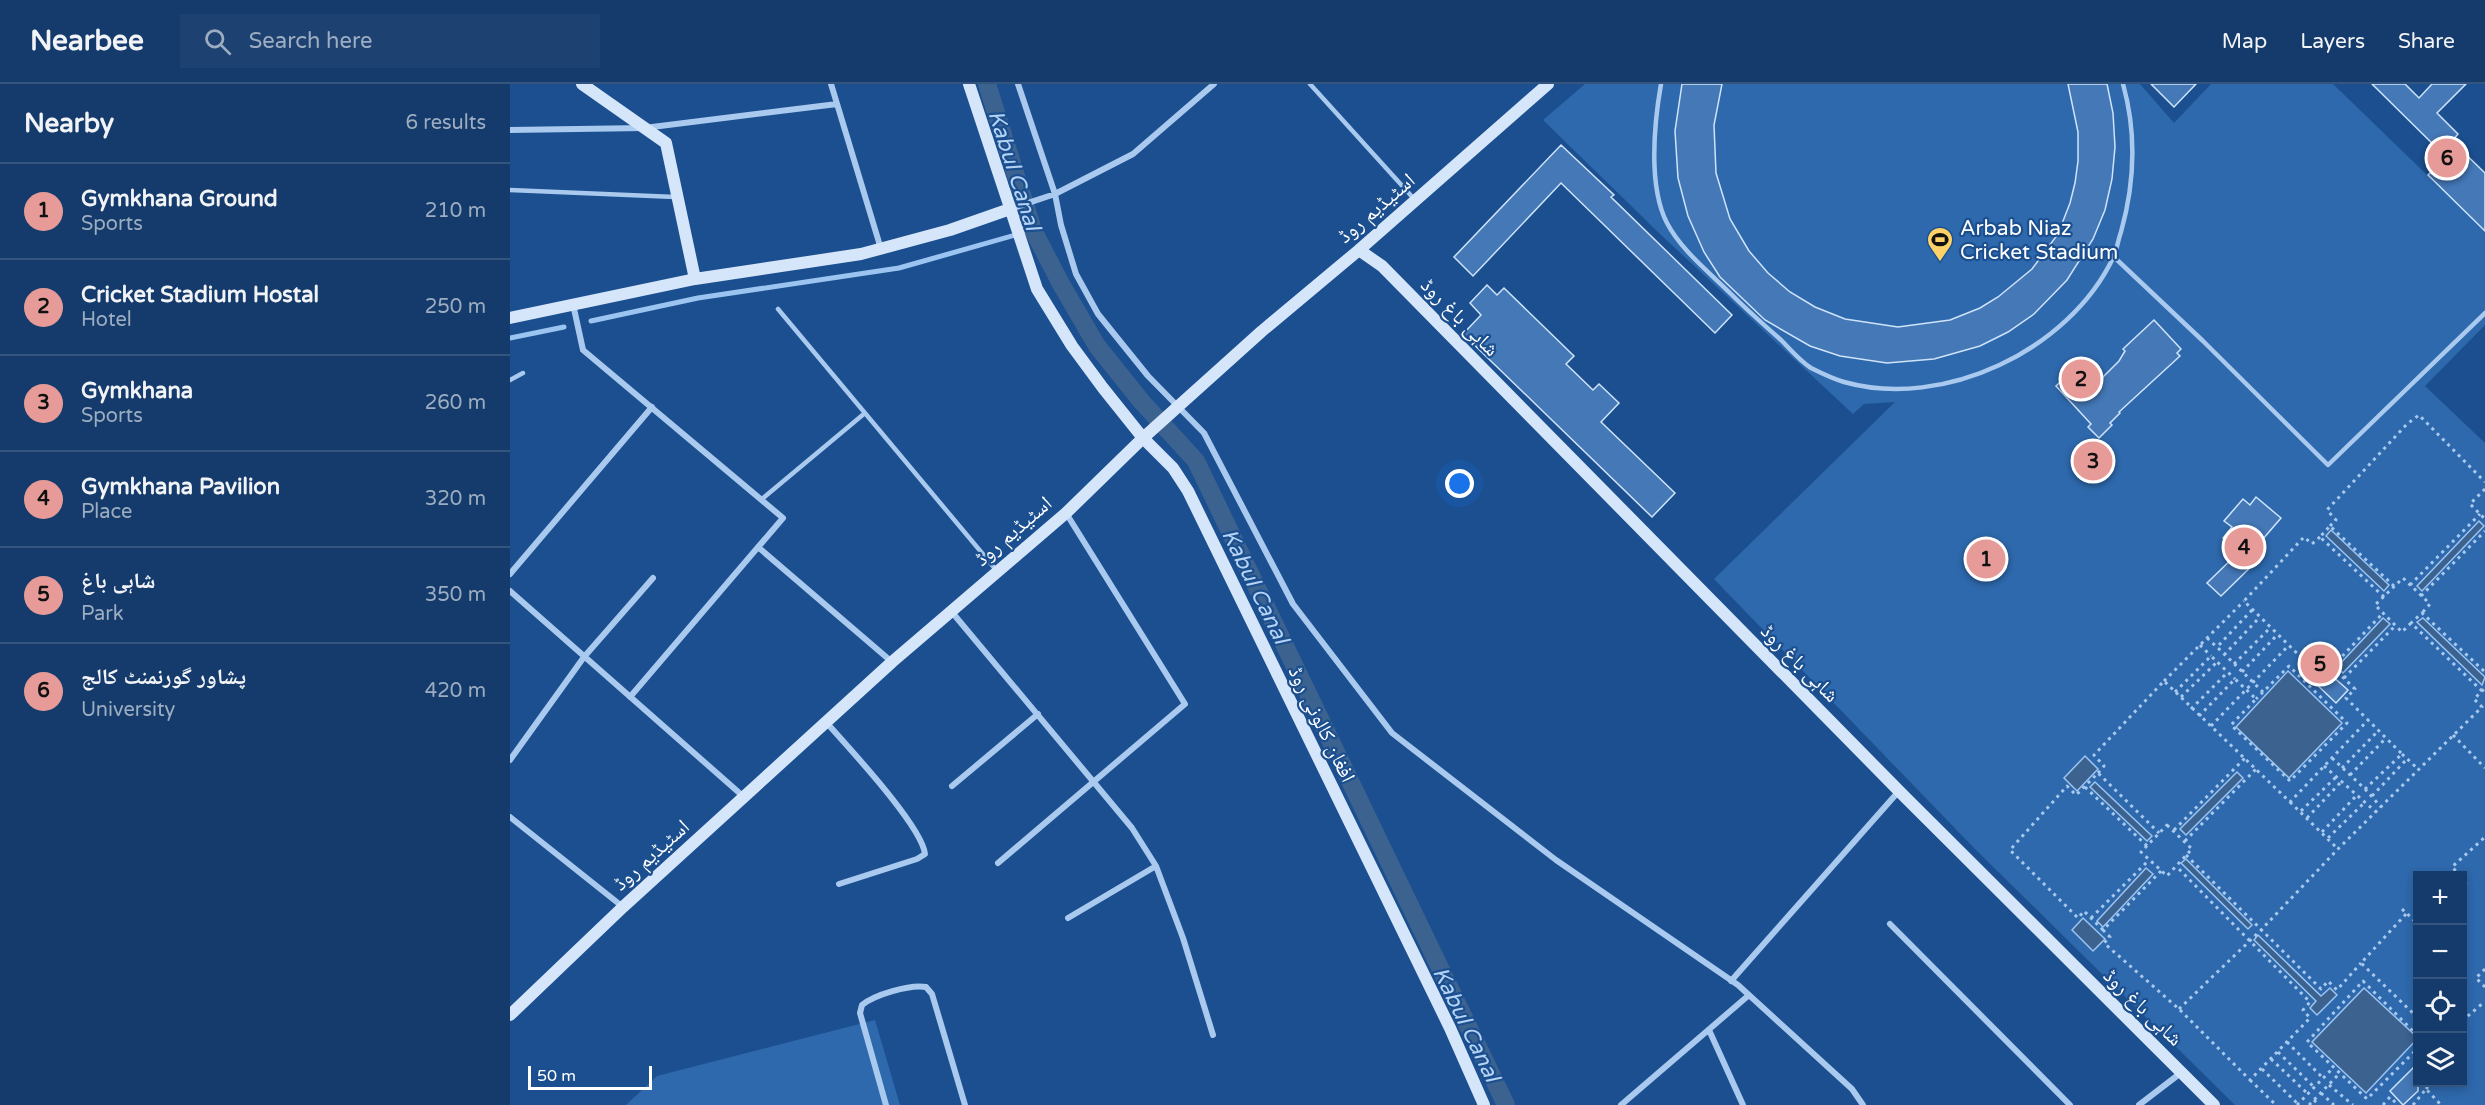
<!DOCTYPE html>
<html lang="en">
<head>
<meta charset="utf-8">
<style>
  body { margin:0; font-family:"Varela Round","Noto Naskh Arabic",sans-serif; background:#1d4271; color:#f1f3f6 }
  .controls { position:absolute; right:18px; bottom:18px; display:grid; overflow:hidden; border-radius:0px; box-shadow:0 3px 9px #0003 }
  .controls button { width:54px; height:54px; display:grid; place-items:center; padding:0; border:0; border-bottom:2px solid #33557e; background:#143b6b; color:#f1f3f6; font:30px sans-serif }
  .scale { position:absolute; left:18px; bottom:15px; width:124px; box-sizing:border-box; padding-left:6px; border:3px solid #fff; border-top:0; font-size:16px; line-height:21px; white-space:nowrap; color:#fff; -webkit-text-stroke:4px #1b4f8f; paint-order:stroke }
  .you { position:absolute; left:950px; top:400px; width:21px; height:21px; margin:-15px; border:4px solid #fff; border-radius:50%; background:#1a73e8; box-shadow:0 0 0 9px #1a73e833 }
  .badge { display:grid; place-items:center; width:39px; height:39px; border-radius:50%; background:#e69b98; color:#111; font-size:20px; font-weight:700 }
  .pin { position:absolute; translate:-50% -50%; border:3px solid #fff; box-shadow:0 2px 6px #0006 }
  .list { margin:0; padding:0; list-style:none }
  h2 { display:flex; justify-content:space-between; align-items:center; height:78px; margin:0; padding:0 24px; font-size:26px }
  h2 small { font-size:20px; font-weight:400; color:#9dadc1 }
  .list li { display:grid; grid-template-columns:39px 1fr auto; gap:18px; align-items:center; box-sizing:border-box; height:96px; padding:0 24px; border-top:2px solid #33557e }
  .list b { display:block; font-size:22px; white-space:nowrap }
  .list p { margin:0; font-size:20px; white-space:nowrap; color:#9dadc1 }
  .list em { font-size:20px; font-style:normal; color:#9dadc1 }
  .icon { flex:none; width:33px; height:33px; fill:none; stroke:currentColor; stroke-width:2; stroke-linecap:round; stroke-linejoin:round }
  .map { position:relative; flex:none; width:1975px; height:1021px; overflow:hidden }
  header { display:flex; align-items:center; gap:36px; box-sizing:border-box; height:84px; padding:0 30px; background:#143b6b; border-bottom:2px solid #33557e }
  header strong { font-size:28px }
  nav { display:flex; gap:33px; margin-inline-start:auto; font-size:21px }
  .search { width:420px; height:54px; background:#1d4271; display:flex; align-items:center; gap:15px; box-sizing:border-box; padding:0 21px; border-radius:0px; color:#9dadc1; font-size:22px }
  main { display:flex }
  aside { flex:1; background:#143b6b }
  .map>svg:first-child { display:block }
  .green { fill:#2e69ad; fill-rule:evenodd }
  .water { fill:#3c6290; stroke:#9cc4f0; stroke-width:1.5 }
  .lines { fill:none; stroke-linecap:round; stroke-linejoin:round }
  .stream { stroke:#9cc4f0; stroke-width:5 }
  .canal { stroke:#3c6290; stroke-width:18 }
  .building { fill:#4478b7; stroke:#cfe3fa; stroke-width:1.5 }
  .path { stroke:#a9c9ee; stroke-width:3; stroke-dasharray:3 4.5; stroke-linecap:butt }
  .lane { stroke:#a9c9ee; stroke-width:4.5 }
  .street { stroke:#a9c9ee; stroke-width:6 }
  .secondary { stroke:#d6e6fa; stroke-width:12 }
  .labels { text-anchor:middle; stroke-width:4.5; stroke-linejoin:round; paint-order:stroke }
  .street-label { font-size:21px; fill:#fff; stroke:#1b4f8f }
  .poi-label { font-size:21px; fill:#fff; stroke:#1b4f8f; text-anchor:start }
  .water-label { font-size:22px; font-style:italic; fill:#b5d3f5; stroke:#1b4f8f }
</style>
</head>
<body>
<header>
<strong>Nearbee</strong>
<div class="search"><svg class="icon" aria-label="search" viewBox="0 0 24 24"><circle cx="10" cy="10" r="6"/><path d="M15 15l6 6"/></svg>Search here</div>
<nav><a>Map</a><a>Layers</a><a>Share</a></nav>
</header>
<main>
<aside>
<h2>Nearby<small>6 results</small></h2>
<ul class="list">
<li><span class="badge">1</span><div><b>Gymkhana Ground</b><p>Sports</p></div><em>210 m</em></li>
<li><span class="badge">2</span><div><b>Cricket Stadium Hostal</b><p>Hotel</p></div><em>250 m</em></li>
<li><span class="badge">3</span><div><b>Gymkhana</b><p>Sports</p></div><em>260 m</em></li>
<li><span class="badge">4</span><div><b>Gymkhana Pavilion</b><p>Place</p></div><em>320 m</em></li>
<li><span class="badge">5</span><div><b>شاہی باغ</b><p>Park</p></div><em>350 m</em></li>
<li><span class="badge">6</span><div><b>پشاور گورنمنٹ کالج</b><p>University</p></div><em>420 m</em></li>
</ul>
</aside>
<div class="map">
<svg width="1975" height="1021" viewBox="0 0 1975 1021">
  <rect width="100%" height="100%" fill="#1b4f8f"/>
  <path class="green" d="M1075,0H1630L1664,39L1701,0H1823L1975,147V241L1915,302L1975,359V1021H1725L1465,765L1204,495L1385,318L1354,320L1343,330L1149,149L1033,36ZM1908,792H1952V998H1908Z
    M365,936L390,1021H116L147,992Z"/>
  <path class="water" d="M1969,437L1974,442L1912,507L1907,502Z
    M1821,446L1879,501L1874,507L1816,452Z
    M1873,534L1880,540L1833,589L1827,583Z
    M1913,534L1975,593L1972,601L1907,538Z
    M1778,587L1832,639L1779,694L1726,643Z
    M1575,672L1588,685L1567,707L1554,694Z
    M1727,688L1733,694L1676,751L1670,745Z
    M1585,698L1642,752L1637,757L1580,703Z
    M1676,775L1742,841L1738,845L1671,779Z
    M1636,784L1643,790L1593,843L1587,837Z
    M1573,834L1595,855L1583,867L1562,846Z
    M1748,851L1811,912L1820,904L1827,911L1807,931L1800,924L1806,917L1744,856Z
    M1854,904L1908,954L1856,1009L1802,958Z"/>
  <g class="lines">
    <path class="stream" d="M81,237L188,214L389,184L523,146
      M0,254L54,243"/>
    <path class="canal" d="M477,0L523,146L551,200L587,262L632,318L686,377L996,1021"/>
  </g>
  <path class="building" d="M1172,0H1212L1204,41L1206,89L1220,135L1239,167L1258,189L1280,208L1305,223L1335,235L1388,243L1440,236L1470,224L1488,213L1522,185L1548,150L1560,119L1565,99L1568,77V48L1558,0H1597L1603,29L1605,63L1602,95L1595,126L1583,155L1557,196L1524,230L1498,248L1470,262L1424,275L1377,279L1330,272L1300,262L1255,236L1210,193L1194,168L1178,132L1168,94L1165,47Z
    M1641,0H1686L1664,23Z
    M1862,0H1895L1909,14L1922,0H1956L1927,29L1948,50L1942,57L1975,89V147L1918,91L1936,73Z
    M1051,61L1104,111L1101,113L1222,231L1205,249L1051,99L963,192L944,173Z
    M977,201L987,211L994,204L1064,272L1056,280L1083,306L1089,300L1109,319L1091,338L1165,409L1142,433L953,250L971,231L960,219Z
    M1644,236L1671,265L1667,269L1670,272L1609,328L1610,329L1600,339L1602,341L1589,354L1578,343L1581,340L1546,302L1574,275L1592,294L1609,277L1615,267L1613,265Z
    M1746,413L1771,434L1746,463L1754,470L1711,512L1697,499L1728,469L1720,464L1721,461L1713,454L1722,443L1714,437L1733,415L1740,421Z
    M1813,584L1838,606L1826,619L1802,596Z
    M1908,979V1007L1893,1021L1880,1007Z"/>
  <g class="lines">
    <path class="path" d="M1975,405L1960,420L1975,435
      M1820,442L1826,436L1817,426L1897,340L1909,331L1975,398
      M1810,453L1802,460L1794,453L1734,517L1805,587L1815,576L1845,605L1836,614L1858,636
      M1900,501L1970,430
      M1911,512L1975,447
      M1874,513L1810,453L1820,442L1884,502
      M1742,526L1707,563L1753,608
      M1901,539L1892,548L1865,521L1893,494L1920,520L1912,529
      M1697,554L1707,563
      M1690,561L1701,572
      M1714,571L1750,533
      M1724,580L1761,543
      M1822,583L1873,529
      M1732,588L1768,550
      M1834,594L1886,541
      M1654,597L1734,517
      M1972,607L1901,539L1912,529L1975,588
      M1665,608L1701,572L1725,595
      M1671,613L1707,578
      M1681,625L1718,588
      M1689,632L1725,595L1746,615L1721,641L1780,697L1837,639L1779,582L1746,615
      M1701,642L1779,561
      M1943,651L1975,684
      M1892,670L1908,685
      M1814,682L1866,728
      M1832,684L1868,647
      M1588,689L1594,682L1584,671L1654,597L1780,718L1858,636L1892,670L1855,705L1822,674
      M1840,691L1876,654
      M1575,703L1637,762
      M1855,705L1871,723
      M1862,712L1897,675
      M1780,718L1828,765
      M1791,727L1826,693
      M1797,734L1831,698
      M1657,741L1682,765L1657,792L1631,768Z
      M1664,746L1735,674
      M1812,748L1847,711
      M1818,754L1855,718
      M1675,757L1746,685
      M1676,771L1811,905L1818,897L1827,906L1851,879
      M1651,787L1593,846L1600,853L1594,859L1669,925L1740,996L1800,934L1793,926L1800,918L1666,782
      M1951,792L1942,783L1975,753
      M1952,793L1957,798L1952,802
      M1892,825L1908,840
      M1896,830L1851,879L1908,934
      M1581,834L1639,776
      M1593,846L1574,827L1568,834L1500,766L1557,702L1566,711L1588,689L1649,749
      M1975,885L1966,894L1975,903
      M1669,925L1751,846L1828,765L1972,623L1964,615L1975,604
      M1952,937L1973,919
      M1908,952L1853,897L1797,958L1857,1015L1908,964
      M1777,958L1813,994
      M1768,968L1804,1003
      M1761,975L1798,1010
      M1752,985L1788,1020
      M1740,996L1766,1021
      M1819,1001L1843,1021
      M1916,1005L1922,998
      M1811,1009L1824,1021
      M1804,1016L1809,1021
      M1787,1021L1823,984
      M1799,1021L1829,990
      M1873,1021L1880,1013L1888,1021
      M1903,1021L1916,1005L1931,1021"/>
    <path class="lane" d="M800,0L905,116
      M1151,0C1144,40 1138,102 1157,139C1171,166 1199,188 1221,210C1237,226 1254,241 1271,256C1280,265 1290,277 1301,284C1311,289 1324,295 1334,298C1434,326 1559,266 1603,174C1607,166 1608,156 1611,148C1625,98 1627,50 1613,0
      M0,106L165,113
      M1604,173L1693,257L1818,381L1975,229
      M268,225L487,487
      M0,296L13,289
      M252,415L355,329"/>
    <path class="street" d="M321,0L371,165
      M508,0L545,110L551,141L566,190L588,230L638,292L694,349L783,520L882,649L1046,776L1228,901L1342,1005L1353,1021
      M0,46L134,44L327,20
      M500,125L545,110L623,70L704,0
      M63,220L73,266L273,434L120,613
      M248,463L382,578
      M0,490L142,323
      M0,507L234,713
      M441,527L622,744L646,782L673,854L703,951
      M316,638C338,663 412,742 415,770L407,775L329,800
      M0,676L74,573L143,494
      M442,702L528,630
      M0,733L113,823
      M488,779L675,620L556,429
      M558,834L646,782
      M1380,840L1560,1021
      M1221,897L1389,707
      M1199,946L1233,1021
      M376,1021L350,929L352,921C364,911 400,900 416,903L422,910L455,1021
      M1111,1021L1239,911
      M1629,1021L1672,988"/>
    <path class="secondary" d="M72,0L156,59L185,195
      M459,0L527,205L562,262L593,304L633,354L663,384L678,407L940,944L974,1021
      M849,166L872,182L1394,712L1704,1021
      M0,234L185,195L351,170L440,146L500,125
      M0,931L113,823L382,578L556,429L633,354L752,247L849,166L1038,0"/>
  </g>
  <defs>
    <symbol id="stadium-pin" viewBox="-11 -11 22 30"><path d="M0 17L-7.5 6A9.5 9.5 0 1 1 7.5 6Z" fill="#ffd166" stroke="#1b4f8f"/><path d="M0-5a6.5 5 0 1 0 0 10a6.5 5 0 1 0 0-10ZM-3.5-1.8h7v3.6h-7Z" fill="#111"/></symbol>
  </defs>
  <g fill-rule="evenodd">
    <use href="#stadium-pin" x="1415" y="141" width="30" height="40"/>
  </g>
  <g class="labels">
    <g class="street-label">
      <text transform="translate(866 124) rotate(-41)" y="7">اسٹیڈیم روڈ</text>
      <text transform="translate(950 233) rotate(45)" y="7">شاہی باغ روڈ</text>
      <text transform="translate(503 447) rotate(-41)" y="7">اسٹیڈیم روڈ</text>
      <text transform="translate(1290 579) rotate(45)" y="7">شاہی باغ روڈ</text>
      <text transform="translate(812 640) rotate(64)" y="7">افغان کالونی روڈ</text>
      <text transform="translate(141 771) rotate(-42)" y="7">اسٹیڈیم روڈ</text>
      <text transform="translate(1633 923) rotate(44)" y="7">شاہی باغ روڈ</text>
    </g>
    <g class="poi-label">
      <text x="1450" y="151">Arbab Niaz<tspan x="1450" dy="24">Cricket Stadium</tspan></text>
    </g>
    <g class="water-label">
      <text transform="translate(505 86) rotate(72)" y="8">Kabul Canal</text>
      <text transform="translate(746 502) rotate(64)" y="8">Kabul Canal</text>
      <text transform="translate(957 940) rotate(64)" y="8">Kabul Canal</text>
    </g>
  </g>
</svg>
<div class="controls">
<button>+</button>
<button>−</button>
<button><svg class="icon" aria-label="locate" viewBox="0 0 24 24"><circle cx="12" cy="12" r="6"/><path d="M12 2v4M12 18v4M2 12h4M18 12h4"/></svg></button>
<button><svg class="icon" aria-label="layers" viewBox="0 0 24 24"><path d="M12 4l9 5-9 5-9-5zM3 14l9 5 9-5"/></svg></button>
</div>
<div class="scale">50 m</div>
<div class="you"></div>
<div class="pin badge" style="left:1476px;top:475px">1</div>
<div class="pin badge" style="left:1571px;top:295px">2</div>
<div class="pin badge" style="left:1583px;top:377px">3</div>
<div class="pin badge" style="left:1734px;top:463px">4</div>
<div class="pin badge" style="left:1810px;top:580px">5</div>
<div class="pin badge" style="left:1937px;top:74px">6</div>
</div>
</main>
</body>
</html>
